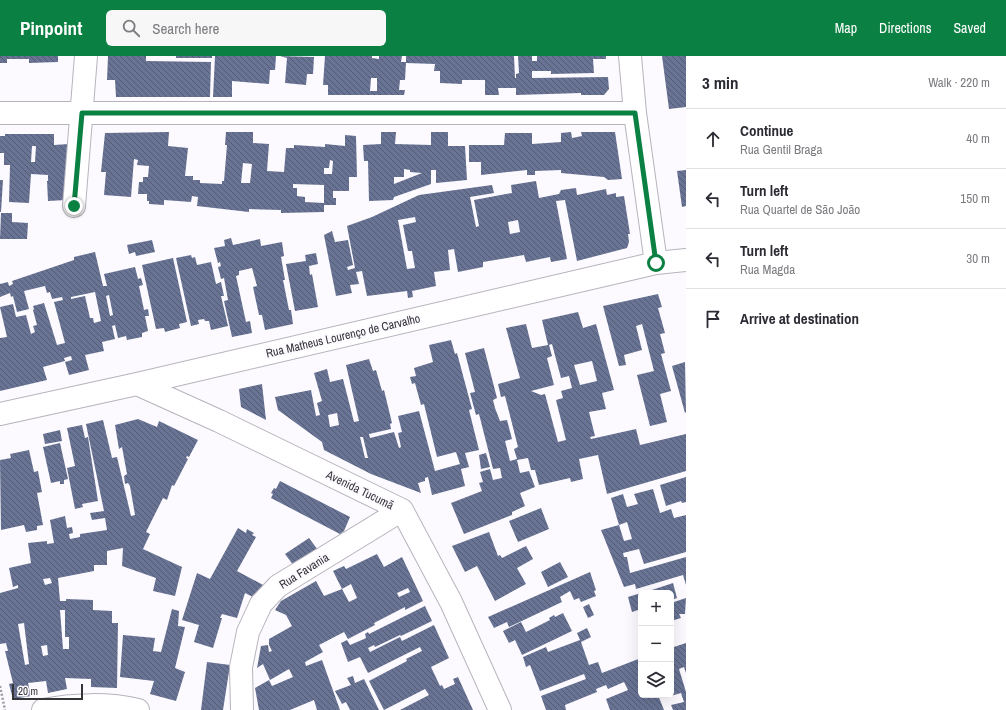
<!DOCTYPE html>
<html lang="en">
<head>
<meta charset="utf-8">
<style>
  body { margin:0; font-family:"Archivo Narrow",sans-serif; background:#f7f7f7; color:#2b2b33 }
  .controls { position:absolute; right:12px; bottom:12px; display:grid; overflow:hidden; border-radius:6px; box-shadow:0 4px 16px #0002 }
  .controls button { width:36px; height:36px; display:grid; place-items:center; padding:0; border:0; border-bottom:1px solid #e1e1e2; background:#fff; color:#2b2b33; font:20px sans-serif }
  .scale { position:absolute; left:12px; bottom:10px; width:71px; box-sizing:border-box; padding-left:4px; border:2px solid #353438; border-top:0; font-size:11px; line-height:14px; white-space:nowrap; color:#353438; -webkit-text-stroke:3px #fcfaff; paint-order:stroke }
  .stop { position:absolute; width:12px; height:12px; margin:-9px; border:3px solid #0b8043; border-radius:50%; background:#fff }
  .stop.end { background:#0b8043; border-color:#fff; box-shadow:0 1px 4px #0008 }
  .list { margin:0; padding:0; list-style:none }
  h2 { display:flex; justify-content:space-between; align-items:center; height:52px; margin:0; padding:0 16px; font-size:17px }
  h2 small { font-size:13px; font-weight:400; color:#7c7c81 }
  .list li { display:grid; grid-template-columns:26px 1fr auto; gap:12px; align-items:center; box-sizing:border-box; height:60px; padding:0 16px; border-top:1px solid #e1e1e2 }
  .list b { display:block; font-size:15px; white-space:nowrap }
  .list p { margin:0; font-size:13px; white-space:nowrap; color:#7c7c81 }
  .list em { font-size:13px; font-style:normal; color:#7c7c81 }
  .icon { flex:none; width:22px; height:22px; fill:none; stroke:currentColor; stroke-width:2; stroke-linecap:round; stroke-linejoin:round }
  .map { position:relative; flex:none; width:686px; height:654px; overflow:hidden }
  header { display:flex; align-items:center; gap:24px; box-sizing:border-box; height:56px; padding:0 20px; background:#0b8043; color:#fff }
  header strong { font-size:19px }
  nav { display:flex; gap:22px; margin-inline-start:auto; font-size:14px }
  .search { width:280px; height:36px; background:#f7f7f7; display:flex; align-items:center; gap:10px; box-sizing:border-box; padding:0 14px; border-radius:6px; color:#7c7c81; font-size:15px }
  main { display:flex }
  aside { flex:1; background:#fff }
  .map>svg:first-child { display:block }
  .building { fill:url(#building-back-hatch); fill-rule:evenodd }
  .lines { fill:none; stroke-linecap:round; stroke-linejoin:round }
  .minor-casing { stroke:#b7b3bd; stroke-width:24 }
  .path { stroke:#9d9ba0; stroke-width:2.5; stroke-dasharray:2 2; stroke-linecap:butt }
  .minor { stroke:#fff; stroke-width:22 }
  .route { stroke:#0b8043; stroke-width:5 }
  .labels { text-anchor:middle; stroke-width:4; stroke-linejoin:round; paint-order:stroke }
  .street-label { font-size:12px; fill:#353438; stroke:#fcfaff }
</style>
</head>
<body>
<header>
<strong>Pinpoint</strong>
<div class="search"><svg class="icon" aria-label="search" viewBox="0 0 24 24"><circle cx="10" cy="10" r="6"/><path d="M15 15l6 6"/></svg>Search here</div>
<nav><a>Map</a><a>Directions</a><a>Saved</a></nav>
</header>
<main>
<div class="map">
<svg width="686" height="654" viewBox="0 0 686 654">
  <defs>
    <pattern id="building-back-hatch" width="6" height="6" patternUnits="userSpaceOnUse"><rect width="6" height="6" fill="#697495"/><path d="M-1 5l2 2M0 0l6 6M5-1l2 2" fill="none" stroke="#535b74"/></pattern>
  </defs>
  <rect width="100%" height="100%" fill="#fcfaff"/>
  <path class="building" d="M0,0H58V6L29,7V3H7V7H0Z
    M108,0H146V5L211,6L210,41H116L115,24H107Z
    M176,0H212V2H176Z
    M215,0H276L275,14H270L269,28L232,25V41H213Z
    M280,0L314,1L313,18H307L306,29L285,27L287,2Z
    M325,0H372V2L379,3V0H402L401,6H406L405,24H400L399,34H405L404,39H328V29H323ZM371,22H377V35H370Z
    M406,0H514L515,22H516V18L519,17L518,0H532V5H537V0H606V3H593L594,17L551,18V15H532V22L608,21L609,33L604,39H581V37L516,39V32H498L499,39H485V24H462V28L440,27V15H434L435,8L406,7Z
    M662,0H686V51L669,53Z
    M169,76L168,90L188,92L185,120H193V124H200V127L222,128V125H224L227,89H225L226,76H253V87L269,88L267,115L284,116L286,92H294V89L325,91V88L345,90V79L356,80L357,121H349V135H333V142H336V149H324V156L281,157V154L249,153V156L197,150L198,141L192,140L191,146L164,144V149L149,148V145H147V138H138L139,126H143V121H148L149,110L137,109L138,104L134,103L131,141L104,139L106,116H101L105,77ZM330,104L333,105L332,118H324V112H329ZM243,107L252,108L250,127H241ZM293,128L324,129V147L305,146V141L297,140V132H293Z
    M381,76H396L395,88L431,89V76H448V90H465L467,124L436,127V114H431V128L394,141L393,144L369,145L368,105H364L363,89L381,88ZM404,113L410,114V116L422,117L394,128V121H404Z
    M571,76L572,82L582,80L581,76H615L622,123L608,124L604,121L561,117V114L535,115V119H527V114L481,119V106H469V89H504L505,77H532V88L561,86V77Z
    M5,78H54V89L69,88L66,144L48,145L47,125H48V119L31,118L29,147L9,146L10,109H4V97H0V80H5ZM32,90H36L35,106H31Z
    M686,114V150L682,151L677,115Z
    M0,124H3L1,156H0Z
    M536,125L539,142L559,138L561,134L576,132L577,139L606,133L607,139L616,137V141L624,140L630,178H628L629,186L627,192L577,205L565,144L556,145L567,203L551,206L550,201L526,206L524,199L483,206V211L458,216L454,193L448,194L450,214L434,216L436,230L412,235L413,241L408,242L407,235L367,240L362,215L356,216L359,228L350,229L352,237L336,240L324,179L332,175L335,186L348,184L353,209L347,211L348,214L355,212L347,170L372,161L419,139L492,129L494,137L470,141L476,171L479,170L474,144L512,137L511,129ZM415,161L416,166L403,169L408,195H412L415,212L407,213L398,164ZM518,164L520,176L510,178L508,166Z
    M1,157H12V166L28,167L27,183H0Z
    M231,182L233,189L260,183L261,190L282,186L284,200L281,201L285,224H283L289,254H291L293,268L265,274L262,259H259L253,231L257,230L252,212L239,215V219L236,220L246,266L250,265L252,277L232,281L224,245L228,244L224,222L221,223L218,211L221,210L220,206L218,207L214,192L225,190L224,184Z
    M152,184L155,196L136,200L135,196L129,198L127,189Z
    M95,196L103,230H107L104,218L135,211L138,223L141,222L143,229L139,230L144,254L148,253L149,260H145L148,275L142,277V281L127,284L126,280L118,282L115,269L112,270L115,283L102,286L104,295L85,299L89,314L69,319L65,306L72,304L71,300L64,302L65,305L43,311L47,324L0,335V282L7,281L0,251L13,248L16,261L26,259L31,278L35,276L33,270L37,269L33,254L34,253L33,250L44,247L57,289L65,287L54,246L63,244L62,241L52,243L50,236L47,237L45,230L24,235L29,253L17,256L13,240L11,241L10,237L0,241V228L8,226L9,230L13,228L12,225L74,204V201ZM95,236L101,265L94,267L93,262H90L85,240L71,243V241ZM109,239L113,259L110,260L106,240Z
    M316,197L318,208L309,210L310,219L312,218L318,251L295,255L286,208L306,205L305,199Z
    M191,199L192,202L195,201L197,209L211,206L216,228L221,226L224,240H221L228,270L211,274L209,265H205L204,263L198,264L199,268L191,270L176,202Z
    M173,202L187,266L179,268L180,272L165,276L164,272L156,273L142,209Z
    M658,238L662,251L658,252L665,277L660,278L665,297L661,298L671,335L660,338L667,366L650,370L637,319L654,315L642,268L636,270L642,294L624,299L626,309L619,310L603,250Z
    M578,256L583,272L596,268L614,334L602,337L606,353L589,356L595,380L590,381L591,383L636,373L640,389L686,378V415L607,438L598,399L579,403L583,423L571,426L570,422L539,429L535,414H531L528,402L517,404L520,417L529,415L535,431L520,437L525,450L512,456V459L464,478L451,447L482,435L479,427L483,426L480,416L490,413L493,424L502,422L500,412L493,413L479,358L476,359L470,337L475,336L465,297L484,292L497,342L493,344L495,352L500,365L507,364L512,383L505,385L510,405L517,403L514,393L518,391L505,340L501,341L498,328L520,322L506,272L526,268L532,292L548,289L542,264ZM552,288L561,322L569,320L572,332L561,335L563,342L556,344L566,384L558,386L545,338L541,339L531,335L554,329L547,302L552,300L549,289ZM592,305L597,325L580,329L574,309Z
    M451,284L455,298L457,297L472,353L469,354L479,394L465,397L469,411L461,413L465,430L432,439L428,421L425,422V425L418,427L421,437L371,418L324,394L322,386L278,354L275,341L311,334L316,360L320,359L317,347L322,345L314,317L327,313L330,326L343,323L354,366L359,365L346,309L369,303L373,315L376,314L382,335L384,334L392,367L390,368L391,373L369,378L370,382L394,376L399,392L401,391L398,377L402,376L398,360L419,355L435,415L460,408L456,396L437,401L424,348L421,349L415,327L412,328L410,321L416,320L414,312L433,306L429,289ZM337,357L339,369L330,371L328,359ZM360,381H363L368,402H365Z
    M685,306L686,356L685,357L672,310Z
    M262,328L266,364L241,351L239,333Z
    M138,363L157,371L159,365L198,384L189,401L187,400L186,402L188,403L174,430L172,429L167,444L163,442L146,476L150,478L143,493L182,511L175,540L153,535L156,522L122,510L123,492L107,495V509H94V515L58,522L60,545H66V543L93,544V554L112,555V567H118L117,632L91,631V623L65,622L67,633L48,637L46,625L28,627L31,640L13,643L9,628L13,627L5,595H8L6,587L0,588V537L18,532V529L13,531L9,512L31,507L28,487L47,485V488L54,487L50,464L65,460L67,472L72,471L73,477L69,478L70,483L80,481V478L107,474L105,462L92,464L90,457L104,455L86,368L103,364L112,402L117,401L131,460L135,459L130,430L128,427L125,428L124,420L127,418L122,391L119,393L115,369ZM50,522L52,527L45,529L43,523ZM60,554H65V581H69V593H63ZM24,567L29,608L25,609L18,568ZM47,589L48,599L43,600L41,590Z
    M82,369L85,382L88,381L98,445L82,448L83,451L75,453L67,412L75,410L67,372Z
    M60,374L62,385L45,388L43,378Z
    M60,387L68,423L64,424V428H60V425L51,427L43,391Z
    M29,394L34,416L38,415L41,431L42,436L37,437L43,469L37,470V474L26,476L24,469L1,474L0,404L11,402L10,398Z
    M486,397L490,411L481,413L479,399Z
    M686,421V446L682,447L681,445L666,450L660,429Z
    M280,425L350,461L344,475L340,478L271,442L273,438L271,437L274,432L276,433Z
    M653,433L660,457L671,453L674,462L686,459V496L644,508L639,493L623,497L624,501H627L630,517L686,501V529L683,519L636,533L635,528L624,531L601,474L619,469L624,485L632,483L627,466L619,469L611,442L623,438L627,451L638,448L634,438Z
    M541,452L549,473L518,486L509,465Z
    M238,472L246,477L247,473L254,477L252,479L256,481L237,515L265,530L253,541L245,537L237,562L222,558L220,562H222L213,592L194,586L199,569L182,564L197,517L210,523Z
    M489,476L498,500L500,499L502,502L526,490L533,503L517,512L526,528L495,545L477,510L465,516L452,490Z
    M309,482L318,494L294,510L285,498Z
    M377,498L384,511L402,501L423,545L405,554V551L374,567L375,569L348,583L344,576L319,589L323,596L305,606L306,610L322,604L340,654H317L314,644L290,654H259L255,632L269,624L272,630L293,621L289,613L270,624L263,608L257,612L261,590L268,589L269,596L272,595L269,589V583L292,570L286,559L275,554L281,545L316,525L324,540L342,533L349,546L357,542L351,528L342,533L333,515L344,510L346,513ZM408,532L410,536L399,541L397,537Z
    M560,506L568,521L548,531L541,516Z
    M590,516L596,534L594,535L596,540L581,546L579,542L574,544L570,535L560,541L562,546L509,571L507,566L494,572L488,561Z
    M673,527L677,542L671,544V537H643Z
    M641,537V553L632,556L628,541Z
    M686,542L685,558H679L681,562L671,565V547Z
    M589,548L594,559L588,562L583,551Z
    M425,550L432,565L401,580L400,579L375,591L374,589L368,592L370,596L400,581L402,585L434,569L449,602L431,611L440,630L442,629L444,633L455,628L453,623L458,621L473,654H400L429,639L425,633L384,654L369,625L407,605L406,603L422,595L420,591L368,617L360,601L348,606L341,587L347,584L350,589L364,583L366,582L365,578L368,576L369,578Z
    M172,553L179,555L178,570L185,571L175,612L185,616L176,645L150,638L154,625L120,621L123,579L155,582L153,595L161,596Z
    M563,557L572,575L522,599L515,584L509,587L503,575L521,566L526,576L550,564L549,562L554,559L555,561Z
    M587,572L591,581L581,586L589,609L598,606L602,617L641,602V639H658L664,654H610L606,643L628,634L624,626L608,633L606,629L596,633L597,636L565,649L566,654H546L541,640L586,623L584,618L540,635L530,609L526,611L523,601L546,591L548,596L580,584L577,577Z
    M686,587V617L684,611L679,613L686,636V654H673L671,649L684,646L681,637L667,641L666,639H671V592Z
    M207,606L230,609L223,654H201Z
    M353,620L355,627L364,623L379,654H350L346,646L342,648L335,635L351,629L347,622Z"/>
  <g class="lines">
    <defs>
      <path id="minor" d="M630,0L635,57L656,207
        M0,57H635
        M74,150L86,0
        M137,328L219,365L402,454L451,546L500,654
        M0,358L137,328L656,207L686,204
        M43,654C73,648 109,647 138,654
        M242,654L241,611L248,576L261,548L278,530L402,454"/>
    </defs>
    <use href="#minor" class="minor-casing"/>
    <path class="path" d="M0,630L5,654"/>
    <use href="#minor" class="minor"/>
  </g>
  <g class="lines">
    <path class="route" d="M74,150L82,57H635L656,207"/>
  </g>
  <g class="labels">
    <g class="street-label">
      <text transform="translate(343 280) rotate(-13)" y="4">Rua Matheus Lourenço de Carvalho</text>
      <text transform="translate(360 434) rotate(26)" y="4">Avenida Tucumã</text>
      <text transform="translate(304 515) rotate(-32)" y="4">Rua Favania</text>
    </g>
  </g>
</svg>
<div class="controls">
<button>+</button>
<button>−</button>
<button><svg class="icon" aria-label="layers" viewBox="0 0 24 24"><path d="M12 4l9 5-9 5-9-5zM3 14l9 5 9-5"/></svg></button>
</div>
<div class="scale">20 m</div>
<div class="stop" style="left:656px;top:207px"></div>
<div class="stop end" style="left:74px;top:150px"></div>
</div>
<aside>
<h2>3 min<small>Walk · 220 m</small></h2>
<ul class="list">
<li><svg class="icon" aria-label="ahead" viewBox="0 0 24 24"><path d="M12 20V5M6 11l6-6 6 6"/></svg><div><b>Continue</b><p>Rua Gentil Braga</p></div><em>40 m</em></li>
<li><svg class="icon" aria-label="left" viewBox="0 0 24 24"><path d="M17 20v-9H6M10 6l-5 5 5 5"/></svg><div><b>Turn left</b><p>Rua Quartel de São João</p></div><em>150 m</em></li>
<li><svg class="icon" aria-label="left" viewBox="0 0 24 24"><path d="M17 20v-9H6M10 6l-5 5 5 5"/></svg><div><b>Turn left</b><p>Rua Magda</p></div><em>30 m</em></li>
<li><svg class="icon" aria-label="arrive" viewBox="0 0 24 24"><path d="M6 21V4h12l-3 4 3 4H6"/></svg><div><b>Arrive at destination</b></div></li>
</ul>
</aside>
</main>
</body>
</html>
